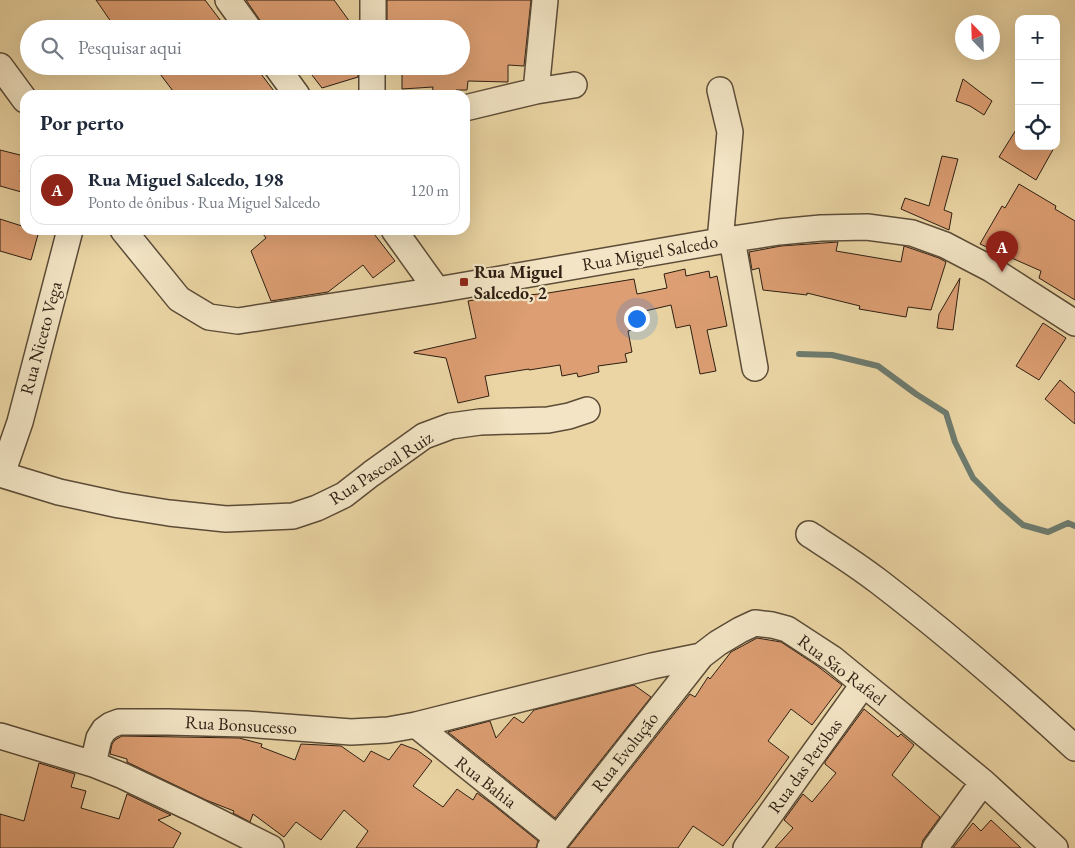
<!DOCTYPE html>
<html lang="pt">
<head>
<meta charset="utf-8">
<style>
  body { margin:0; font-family:"EB Garamond",serif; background:#f6f6f7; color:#1f2937 }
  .controls { position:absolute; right:15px; top:15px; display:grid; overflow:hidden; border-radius:10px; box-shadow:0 5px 20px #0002 }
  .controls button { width:45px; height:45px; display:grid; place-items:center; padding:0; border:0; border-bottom:1px solid #e0e1e3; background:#fff; color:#1f2937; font:25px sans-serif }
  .compass { position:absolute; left:955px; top:15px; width:45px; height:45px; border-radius:50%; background:#fff; box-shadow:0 5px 20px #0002; rotate:337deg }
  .you { position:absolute; left:636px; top:318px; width:18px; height:18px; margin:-12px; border:4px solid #fff; border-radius:50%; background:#1a73e8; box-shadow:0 0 0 8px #1a73e833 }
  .badge { display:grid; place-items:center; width:32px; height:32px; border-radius:50%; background:#8f2418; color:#fff; font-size:16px; font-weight:700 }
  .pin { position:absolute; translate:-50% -41px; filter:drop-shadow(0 1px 2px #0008) }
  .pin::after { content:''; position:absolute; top:26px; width:18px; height:15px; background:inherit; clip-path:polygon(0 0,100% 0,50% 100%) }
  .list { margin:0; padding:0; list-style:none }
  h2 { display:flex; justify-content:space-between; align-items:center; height:65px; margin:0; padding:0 20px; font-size:21px }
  h2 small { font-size:16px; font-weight:400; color:#747a83 }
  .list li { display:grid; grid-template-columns:32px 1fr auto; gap:15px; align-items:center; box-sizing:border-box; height:70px; margin:0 10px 10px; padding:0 10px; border:1px solid #e0e1e3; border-radius:15px }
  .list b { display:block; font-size:19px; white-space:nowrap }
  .list p { margin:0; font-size:16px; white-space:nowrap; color:#747a83 }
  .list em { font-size:16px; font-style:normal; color:#747a83 }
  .icon { flex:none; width:28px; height:28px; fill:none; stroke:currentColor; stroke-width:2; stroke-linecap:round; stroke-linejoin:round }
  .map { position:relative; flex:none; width:1075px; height:848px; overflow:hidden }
  .search { position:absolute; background:#fff; box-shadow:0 5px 20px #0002; left:20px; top:20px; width:450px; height:55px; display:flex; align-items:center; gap:12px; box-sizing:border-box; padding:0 18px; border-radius:28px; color:#747a83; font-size:19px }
  .panel { position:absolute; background:#fff; box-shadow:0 5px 20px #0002; left:20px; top:90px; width:450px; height:145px; border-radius:15px }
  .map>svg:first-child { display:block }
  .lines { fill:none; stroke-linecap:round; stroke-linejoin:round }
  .stream { stroke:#6e7b6e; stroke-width:6 }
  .building { fill:#dc9e72; stroke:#2d1f13 }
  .minor-casing { stroke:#5c4c37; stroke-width:28 }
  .minor { stroke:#f2e4c4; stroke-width:25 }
  .poi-dot { fill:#8f2418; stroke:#f2e4c4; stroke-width:2 }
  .labels { text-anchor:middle; stroke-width:4.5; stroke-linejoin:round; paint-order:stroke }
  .street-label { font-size:18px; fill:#2d1f13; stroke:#f2e4c4 }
  .poi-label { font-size:18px; font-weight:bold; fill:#2d1f13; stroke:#f2e4c4; text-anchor:start }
</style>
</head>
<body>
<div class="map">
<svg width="1075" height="848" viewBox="0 0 1075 848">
  <rect width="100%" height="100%" fill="#ebd5a4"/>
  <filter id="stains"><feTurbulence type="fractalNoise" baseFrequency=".004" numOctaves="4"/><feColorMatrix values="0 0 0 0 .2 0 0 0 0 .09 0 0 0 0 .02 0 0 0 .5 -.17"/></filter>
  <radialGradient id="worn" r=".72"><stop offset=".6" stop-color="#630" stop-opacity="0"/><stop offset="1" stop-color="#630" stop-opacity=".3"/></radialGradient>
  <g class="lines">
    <path class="stream" d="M799,354L832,355L878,366L916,394L946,413L955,442L973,478L1000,505L1023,525L1048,532L1068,523L1075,526"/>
  </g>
  <path class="building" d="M96,0H205L227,29H116Z
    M246,0H334L355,29H266Z
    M387,0H531L524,66L508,65V82L468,81L467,90H456V95H432L433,87L402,89V66H461V29H399V24H387Z
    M154,66H255L277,95H176Z
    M305,66H358V77L322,88Z
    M963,79L992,101L984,115L970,106L956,101Z
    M1019,125V146H1055L1036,180L999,157Z
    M0,150L24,156L20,172L25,174V193L0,186Z
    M942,156L958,159L944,210L952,213L949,230L901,209L905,198L929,206Z
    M1019,184L1056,206L1055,209L1075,221V300L1039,278L1041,271L980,244L1002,206L1005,208Z
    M0,219L25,227V230H35L39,231L31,260L0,251Z
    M260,230H371L395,261L373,278L363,265L328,292L271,301L251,251L266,238Z
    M838,242L836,251L901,262L904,246L939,258L946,262L931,310L908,307L906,317L859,309L860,306L807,293V295L763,290L759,268L752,270L749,252L781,246Z
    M685,269L686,276L709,271L710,278L717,276L727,326L707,330L716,371L700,374L690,325L676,328L671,305L641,312L644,328L628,331L632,352L625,354L627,362L598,366L599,372L578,377L577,373L562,376L560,365L529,370V369L485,376L489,396L458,403L446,358L414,353V352L476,338L468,301L528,291L529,295L548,293L634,279L637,294L667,288L664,274Z
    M960,278L953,330L937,328L939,314Z
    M1043,323L1066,338L1039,380L1016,366Z
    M1060,380L1075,393V424L1045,399Z
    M757,638L781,642L816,665L842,685L812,725L791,709L768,741L789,757L759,799L723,846L693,826L678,848H568L690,694L695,697L708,677L710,679L731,652Z
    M634,685L651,697L555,818L448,732L490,721L496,738L514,717L523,723L534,710Z
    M864,709L898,737L901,734L914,745L892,775L940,817L923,840L921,848H775L793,828L784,820L803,794L812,802L836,773L825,764V762Z
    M122,736L239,738L262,744L261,747L295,760L301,744L341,746L364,762L371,751L389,760L401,744L417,750L432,761L413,786L443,807L457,789L473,800L477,793L492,804L538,841L536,848H356L368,831L344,810L321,840L296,822L284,837L253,814L250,822L233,813L234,811L206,800L127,762V759L110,754L112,744L115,740Z
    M39,763L75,774L71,787L86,791L81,808L119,819L127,794L171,815L158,820L181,833L173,848H0V814L24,821Z
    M991,820L1021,848H953L973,823L981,831Z"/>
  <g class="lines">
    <defs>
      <path id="minor" d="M228,0L249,29
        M373,29V0
        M0,66L25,100
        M276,66L297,95
        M536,91L545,0
        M372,95V66
        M465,108L536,91L574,85
        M123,230L179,299L209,317L238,321L437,290L720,241L779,232L821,228L867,227L912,233L945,245L991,269L1075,323
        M394,230L437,290
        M732,239L755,368
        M720,241L730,132L720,90
        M0,474L59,492L119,505L169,513L226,519L293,516L317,508L344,495L371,474L424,436L451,426L480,422L548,420L569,416L587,410
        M2,474L20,422L70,230
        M809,534C832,549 856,564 878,581C946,633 1012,690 1075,748
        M416,725L557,838
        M0,736L93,764L123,776L197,811L271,848
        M93,764L99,738L104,730L111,725L119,722H167L246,724L351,732L388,730L416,725L652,666L701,656L718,643L740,630L755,623L772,625L787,629L833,659L983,782L1055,848
        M550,848L701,656
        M746,848L863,685
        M935,848L983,782"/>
    </defs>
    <use href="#minor" class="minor-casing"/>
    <use href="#minor" class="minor"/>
  </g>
  <rect class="poi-dot" x="459" y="277" width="10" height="10" rx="2.5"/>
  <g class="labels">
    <g class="street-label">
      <text transform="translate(650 253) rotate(-10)" y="6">Rua Miguel Salcedo</text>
      <text transform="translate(41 338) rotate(-75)" y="6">Rua Niceto Vega</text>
      <text transform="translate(381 468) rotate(-33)" y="6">Rua Pascoal Ruiz</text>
      <text transform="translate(842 670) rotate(37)" y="6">Rua São Rafael</text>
      <text transform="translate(241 725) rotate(3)" y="6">Rua Bonsucesso</text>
      <text transform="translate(625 752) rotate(-52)" y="6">Rua Evolução</text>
      <text transform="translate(805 766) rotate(-54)" y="6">Rua das Peróbas</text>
      <text transform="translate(486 782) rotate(38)" y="6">Rua Bahia</text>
    </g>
    <g class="poi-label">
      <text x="474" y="278">Rua Miguel<tspan x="474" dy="21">Salcedo, 2</tspan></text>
    </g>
  </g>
  <rect width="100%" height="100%" filter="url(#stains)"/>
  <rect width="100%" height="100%" fill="url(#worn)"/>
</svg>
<div class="controls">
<button>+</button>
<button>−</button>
<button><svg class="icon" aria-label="locate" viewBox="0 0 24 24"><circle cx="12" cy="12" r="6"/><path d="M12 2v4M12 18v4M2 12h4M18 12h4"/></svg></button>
</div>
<svg class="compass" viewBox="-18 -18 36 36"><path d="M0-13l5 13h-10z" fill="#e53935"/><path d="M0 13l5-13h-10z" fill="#747a83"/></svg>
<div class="you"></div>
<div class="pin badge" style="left:1002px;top:272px">A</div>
<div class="search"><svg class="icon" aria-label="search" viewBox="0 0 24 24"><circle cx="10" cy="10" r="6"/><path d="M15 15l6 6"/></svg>Pesquisar aqui</div>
<section class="panel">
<h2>Por perto<small></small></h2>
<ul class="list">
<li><span class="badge">A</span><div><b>Rua Miguel Salcedo, 198</b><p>Ponto de ônibus · Rua Miguel Salcedo</p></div><em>120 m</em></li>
</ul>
</section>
</div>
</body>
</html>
